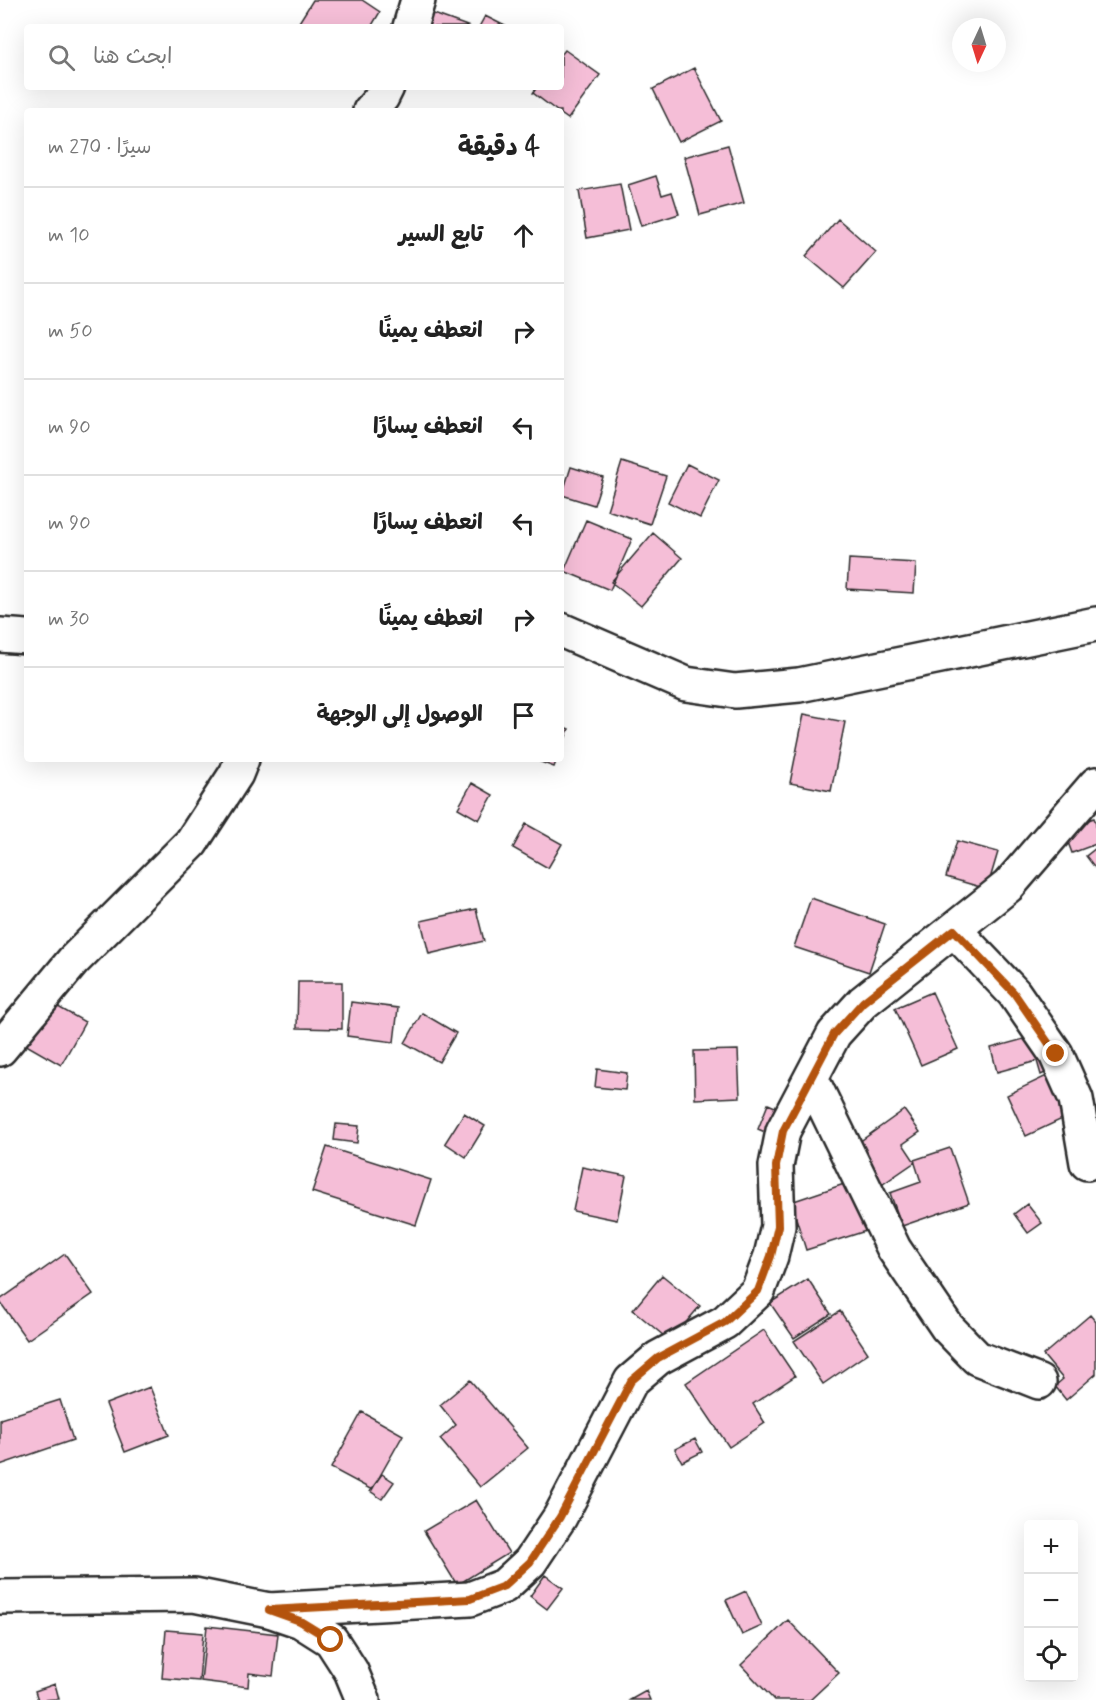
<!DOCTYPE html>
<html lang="ar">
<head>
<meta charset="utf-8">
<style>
  body { margin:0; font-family:Mynerve,"Playpen Sans Arabic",sans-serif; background:#f2f2f2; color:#222; direction:rtl }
  .controls { position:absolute; right:18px; bottom:18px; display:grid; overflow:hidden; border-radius:6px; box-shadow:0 6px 24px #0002 }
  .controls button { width:54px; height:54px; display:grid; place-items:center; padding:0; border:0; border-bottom:2px solid #e0e0e0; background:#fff; color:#222; font:30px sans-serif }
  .compass { position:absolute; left:952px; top:18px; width:54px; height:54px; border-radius:50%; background:#fff; box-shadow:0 6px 24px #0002; rotate:184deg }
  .stop { position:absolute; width:18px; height:18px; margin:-14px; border:4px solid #b45309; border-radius:50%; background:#fff }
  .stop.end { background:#b45309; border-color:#fff; box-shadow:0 2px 6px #0008 }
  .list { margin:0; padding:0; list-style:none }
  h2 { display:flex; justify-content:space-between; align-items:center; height:78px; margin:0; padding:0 24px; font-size:26px }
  h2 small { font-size:20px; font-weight:400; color:#767676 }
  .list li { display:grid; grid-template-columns:39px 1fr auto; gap:18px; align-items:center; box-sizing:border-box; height:96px; padding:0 24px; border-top:2px solid #e0e0e0 }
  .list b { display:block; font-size:22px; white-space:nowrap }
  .list em { font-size:20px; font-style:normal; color:#767676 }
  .icon { flex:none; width:33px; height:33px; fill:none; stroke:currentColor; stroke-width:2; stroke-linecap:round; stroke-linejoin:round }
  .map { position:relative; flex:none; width:1096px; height:1700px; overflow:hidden; direction:ltr }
  .search { position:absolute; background:#fff; box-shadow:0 6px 24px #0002; left:24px; top:24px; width:540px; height:66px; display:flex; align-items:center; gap:15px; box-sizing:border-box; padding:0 21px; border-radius:6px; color:#767676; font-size:22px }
  .panel { position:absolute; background:#fff; box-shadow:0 6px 24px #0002; left:24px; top:108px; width:540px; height:654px; border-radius:6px; direction:rtl }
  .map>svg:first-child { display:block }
  .building { fill:#f5bed7; stroke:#2b2b2b; stroke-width:1.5 }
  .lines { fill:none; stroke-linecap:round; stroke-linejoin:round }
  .street-casing { stroke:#2b2b2b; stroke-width:38 }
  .secondary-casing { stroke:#2b2b2b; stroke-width:38 }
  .street { stroke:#fff; stroke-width:33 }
  .secondary { stroke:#fff; stroke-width:33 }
  .route { stroke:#b45309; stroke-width:8 }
</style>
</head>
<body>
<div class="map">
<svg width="1096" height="1700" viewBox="0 0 1096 1700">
  <rect width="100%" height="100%" fill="#fff"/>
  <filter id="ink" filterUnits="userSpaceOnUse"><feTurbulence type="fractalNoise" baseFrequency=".0167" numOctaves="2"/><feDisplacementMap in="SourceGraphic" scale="12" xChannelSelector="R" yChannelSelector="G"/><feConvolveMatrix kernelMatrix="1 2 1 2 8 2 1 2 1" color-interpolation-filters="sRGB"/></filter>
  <g filter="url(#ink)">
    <path class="building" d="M313,0H362L380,12L371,27H296Z
      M431,13L470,27H426Z
      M485,16L507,27H479Z
      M565,50L600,75L568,119L561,114V111H557L533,93L537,87H561V55Z
      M694,68L721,121L679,142L653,89Z
      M728,145L744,203L700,215L684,157Z
      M656,176L662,195L672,192L679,214L641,226L628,185Z
      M620,184L629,230L587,238L579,191Z
      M838,219L876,252L844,288L806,256Z
      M622,462L666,476L650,524L607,510Z
      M687,464L719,480L700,518L668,502Z
      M571,467L603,477L594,505L562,495Z
      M586,520L632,539L610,590L564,571Z
      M653,533L682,558L641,606L611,582Z
      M849,559L916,563L914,593L847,589Z
      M804,714L845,722L831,791L790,783Z
      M561,726L569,729L561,749Z
      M533,759H557L554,767Z
      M472,783L493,795L479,820L458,808Z
      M1094,818L1096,823V844L1072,853L1063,829Z
      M526,824L562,844L548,868L513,848Z
      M957,841L998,852L987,889L946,877Z
      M1096,848V869L1086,856Z
      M811,898L885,924L869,972L794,947Z
      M476,909L484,941L429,954L421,921Z
      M298,982H342V1029L297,1028Z
      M932,992L958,1049L921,1065L895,1008Z
      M44,999L85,1022L61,1065L21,1042Z
      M351,1002L398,1008L394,1042L347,1036Z
      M422,1013L456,1033L439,1062L405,1043Z
      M1035,1036L1045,1073L1041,1075L1037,1061L997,1072L991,1048Z
      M738,1050L740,1097L695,1099L694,1051Z
      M597,1069L627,1073L625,1090L595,1087Z
      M1055,1072L1075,1113L1026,1136L1007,1095Z
      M768,1104L782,1110L772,1135L758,1129Z
      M904,1110L920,1132L903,1144L915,1162L883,1184L855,1145Z
      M464,1113L485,1126L466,1157L445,1143Z
      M336,1124L359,1126L357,1143L334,1140Z
      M327,1147L431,1180L416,1225L312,1192Z
      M950,1148L969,1203L902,1226L890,1193L921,1182L914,1160Z
      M582,1167L626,1176L617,1220L573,1211Z
      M856,1180L872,1229L806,1250L791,1202Z
      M1027,1204L1042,1223L1028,1233L1014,1214Z
      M65,1254L93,1294L27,1340L0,1302V1300Z
      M662,1275L700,1306L670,1341L633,1310Z
      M808,1279L831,1314L794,1338L770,1303Z
      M840,1311L868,1353L823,1384L794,1341Z
      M1090,1315L1096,1322V1374L1066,1400L1055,1386L1063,1379L1043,1355Z
      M764,1330L795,1376L753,1404L765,1423L729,1447L686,1383Z
      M470,1380L528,1448L480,1487L440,1439L456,1425L440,1405Z
      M150,1387L169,1435L125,1452L106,1404Z
      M60,1400L73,1440L0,1465V1419Z
      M362,1412L403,1435L372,1490L331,1468Z
      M695,1439L702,1452L682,1462L675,1449Z
      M382,1474L394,1482L382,1499L370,1491Z
      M476,1500L509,1553L457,1585L424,1531Z
      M545,1575L563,1588L547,1609L530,1596Z
      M746,1591L762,1626L742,1635L726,1600Z
      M788,1620L839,1673L810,1700H774L741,1665Z
      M207,1626L278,1634L273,1676L249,1673L248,1687L201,1681Z
      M166,1630L203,1633L199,1681L162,1678Z
      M55,1684L59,1699L38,1700L35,1691Z
      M646,1691L650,1700H630Z"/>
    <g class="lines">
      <defs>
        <path id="street" d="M410,27L418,0
          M370,111L382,97L387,87
          M0,635L27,637
          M954,930L1014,993L1056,1054L1076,1099L1087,1163
          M811,1078L894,1249L947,1327L977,1358L1039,1382
          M269,1610L470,1599L504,1586L530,1562L560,1517L631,1381L658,1358L725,1322L758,1291L771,1256L778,1226L776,1166L783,1131L834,1034L863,1002L1008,886L1096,784"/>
        <path id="secondary" d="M561,630L686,684L735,691L799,685L1096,624
          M0,1049L73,961L191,843L236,774L242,759
          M0,1597L194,1595L269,1610L301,1621L331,1640L351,1671L363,1700"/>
      </defs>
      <use href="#street" class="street-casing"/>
      <use href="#secondary" class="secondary-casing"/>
      <use href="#street" class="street"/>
      <use href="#secondary" class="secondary"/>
    </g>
  </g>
  <g class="lines" filter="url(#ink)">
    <path class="route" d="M331,1640L300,1621L269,1610L470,1599L504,1586L530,1562L560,1517L631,1381L658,1358L725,1322L758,1291L771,1256L778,1226L776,1166L783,1131L834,1034L863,1002L954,930L1014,993L1056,1054"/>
  </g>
</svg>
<div class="controls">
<button>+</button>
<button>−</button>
<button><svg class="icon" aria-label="locate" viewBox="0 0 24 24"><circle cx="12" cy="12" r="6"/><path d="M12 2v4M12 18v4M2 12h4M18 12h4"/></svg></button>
</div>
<svg class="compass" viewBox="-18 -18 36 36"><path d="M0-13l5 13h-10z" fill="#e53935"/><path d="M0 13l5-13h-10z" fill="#767676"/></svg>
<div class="stop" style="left:331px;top:1640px"></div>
<div class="stop end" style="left:1056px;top:1054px"></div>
<div class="search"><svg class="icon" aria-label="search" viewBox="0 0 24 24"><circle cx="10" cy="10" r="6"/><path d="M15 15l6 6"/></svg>ابحث هنا</div>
<section class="panel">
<h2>4 دقيقة<small>سيرًا · 270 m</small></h2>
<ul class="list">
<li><svg class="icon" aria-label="ahead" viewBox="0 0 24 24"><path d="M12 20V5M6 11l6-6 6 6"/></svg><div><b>تابع السير</b></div><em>10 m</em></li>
<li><svg class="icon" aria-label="right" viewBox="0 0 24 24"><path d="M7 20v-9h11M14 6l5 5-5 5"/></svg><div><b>انعطف يمينًا</b></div><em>50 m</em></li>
<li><svg class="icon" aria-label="left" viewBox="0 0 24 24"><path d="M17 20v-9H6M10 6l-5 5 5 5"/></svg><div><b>انعطف يسارًا</b></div><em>90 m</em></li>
<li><svg class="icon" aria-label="left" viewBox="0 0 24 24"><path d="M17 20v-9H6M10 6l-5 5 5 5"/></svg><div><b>انعطف يسارًا</b></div><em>90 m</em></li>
<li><svg class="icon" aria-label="right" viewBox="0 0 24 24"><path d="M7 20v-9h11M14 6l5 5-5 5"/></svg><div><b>انعطف يمينًا</b></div><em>30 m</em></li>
<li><svg class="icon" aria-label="arrive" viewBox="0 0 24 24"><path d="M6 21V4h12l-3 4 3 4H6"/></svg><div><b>الوصول إلى الوجهة</b></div></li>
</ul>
</section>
</div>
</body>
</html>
